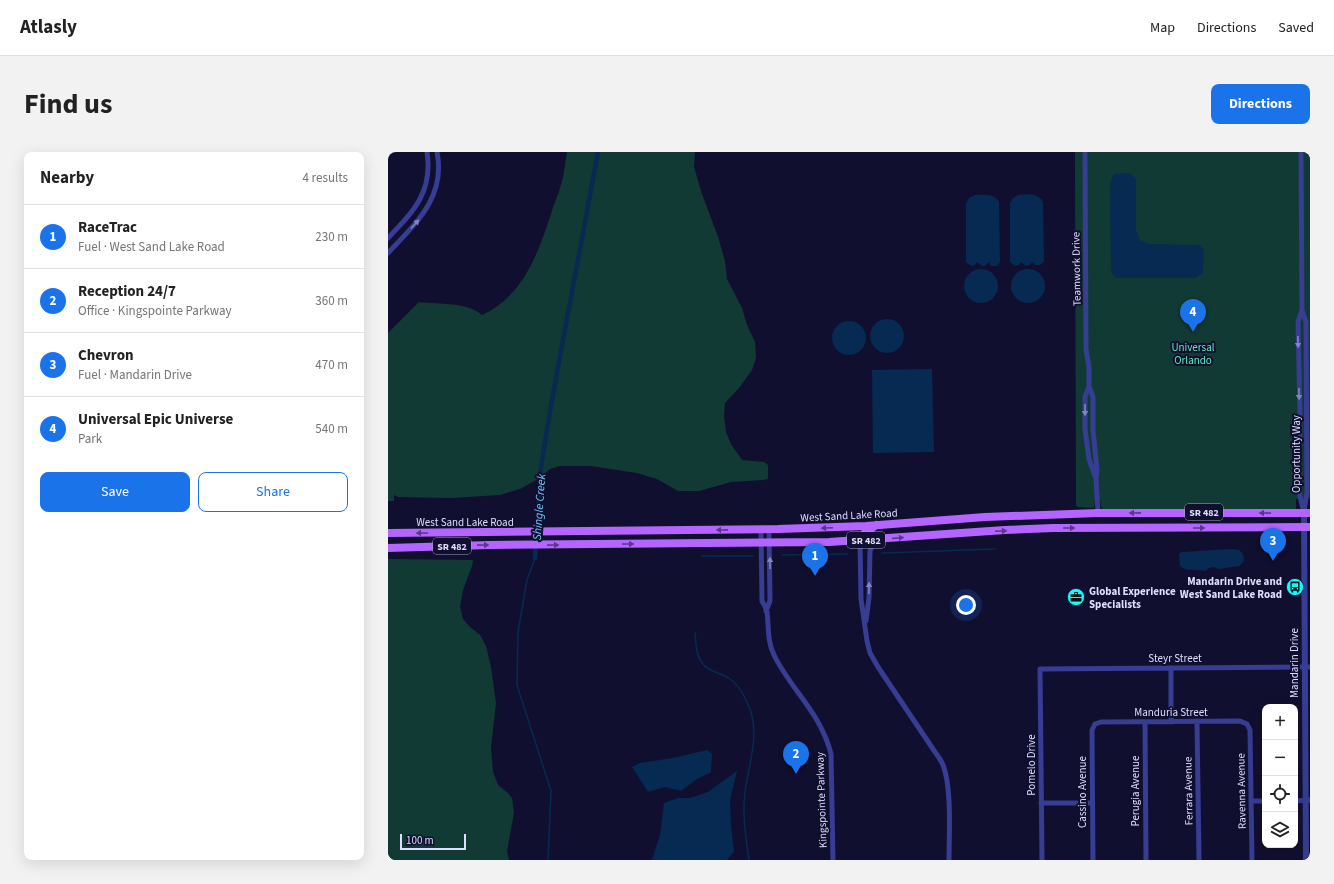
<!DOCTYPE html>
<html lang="en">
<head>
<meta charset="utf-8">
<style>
  body { margin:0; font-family:"Source Sans 3",sans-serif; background:#f2f2f2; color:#222 }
  .controls { position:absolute; right:12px; bottom:12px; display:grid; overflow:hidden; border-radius:8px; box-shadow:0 4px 16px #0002 }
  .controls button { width:36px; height:36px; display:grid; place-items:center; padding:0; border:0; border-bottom:1px solid #e0e0e0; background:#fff; color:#222; font:20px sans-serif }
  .scale { position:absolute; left:12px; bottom:10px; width:66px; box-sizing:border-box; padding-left:4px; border:2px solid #dedeff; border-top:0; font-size:11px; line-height:14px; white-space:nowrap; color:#dedeff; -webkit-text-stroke:3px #110f2f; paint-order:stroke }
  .you { position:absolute; left:578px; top:453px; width:14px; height:14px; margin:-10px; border:3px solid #fff; border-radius:50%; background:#1a73e8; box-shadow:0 0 0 6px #1a73e833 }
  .badge { display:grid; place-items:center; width:26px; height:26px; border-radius:50%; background:#1a73e8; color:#fff; font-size:13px; font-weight:700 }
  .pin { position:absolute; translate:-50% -33px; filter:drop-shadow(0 1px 2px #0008) }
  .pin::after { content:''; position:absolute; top:21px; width:14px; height:12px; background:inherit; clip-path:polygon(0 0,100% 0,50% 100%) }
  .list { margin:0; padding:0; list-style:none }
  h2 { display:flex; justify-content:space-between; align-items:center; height:52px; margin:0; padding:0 16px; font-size:17px }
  h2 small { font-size:13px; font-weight:400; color:#767676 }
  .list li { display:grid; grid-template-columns:26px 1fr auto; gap:12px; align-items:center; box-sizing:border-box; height:64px; padding:0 16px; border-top:1px solid #e0e0e0 }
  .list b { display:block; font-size:15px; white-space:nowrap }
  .list p { margin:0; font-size:13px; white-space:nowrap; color:#767676 }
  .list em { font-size:13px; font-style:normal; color:#767676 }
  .actions { display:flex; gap:8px; padding:12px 16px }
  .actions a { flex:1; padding:9px 0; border:1px solid #1a73e8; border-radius:8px; text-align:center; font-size:14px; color:#1a73e8 }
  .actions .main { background:#1a73e8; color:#fff }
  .icon { flex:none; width:22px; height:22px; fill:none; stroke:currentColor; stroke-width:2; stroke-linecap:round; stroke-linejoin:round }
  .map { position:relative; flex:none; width:922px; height:708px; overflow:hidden; border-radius:8px }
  header { display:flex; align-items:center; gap:24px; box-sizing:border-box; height:56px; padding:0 20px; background:#fff; border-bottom:1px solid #e0e0e0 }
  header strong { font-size:19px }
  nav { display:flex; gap:22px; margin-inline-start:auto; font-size:14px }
  .intro { display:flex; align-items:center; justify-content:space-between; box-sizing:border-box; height:96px; padding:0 24px }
  h1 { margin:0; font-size:28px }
  .button { padding:10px 18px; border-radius:8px; background:#1a73e8; color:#fff; font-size:14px; font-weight:700 }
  main { display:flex; gap:24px; padding:0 24px }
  aside { flex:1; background:#fff; border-radius:8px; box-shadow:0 4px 16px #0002 }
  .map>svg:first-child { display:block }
  .green { fill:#123a34 }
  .water { fill:#062a52 }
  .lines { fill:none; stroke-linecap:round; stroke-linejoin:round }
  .stream { stroke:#062a52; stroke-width:1.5 }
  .canal { stroke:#062a52; stroke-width:4.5 }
  .minor { stroke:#363d92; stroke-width:5 }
  .tertiary { stroke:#363d92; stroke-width:6 }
  .primary { stroke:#b465ff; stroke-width:8 }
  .oneway { fill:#8285c3 }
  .oneway2 { fill:#5a368d }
  .labels { text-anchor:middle; stroke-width:4; stroke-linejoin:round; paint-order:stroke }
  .shield { fill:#110f2f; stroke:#a0a0c1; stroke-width:1 }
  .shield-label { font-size:10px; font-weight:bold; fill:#dedeff }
  .street-label { font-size:11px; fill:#dedeff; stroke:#110f2f }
  .park-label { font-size:11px; fill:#5decb8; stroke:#110f2f }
  .poi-label { font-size:11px; font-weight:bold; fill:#dedeff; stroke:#110f2f; text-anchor:end }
  .water-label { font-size:12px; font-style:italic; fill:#6ccbff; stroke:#110f2f }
</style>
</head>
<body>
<header>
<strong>Atlasly</strong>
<nav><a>Map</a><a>Directions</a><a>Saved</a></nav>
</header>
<div class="intro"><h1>Find us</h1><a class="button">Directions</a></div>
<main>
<aside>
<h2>Nearby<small>4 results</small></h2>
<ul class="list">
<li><span class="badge">1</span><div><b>RaceTrac</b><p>Fuel · West Sand Lake Road</p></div><em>230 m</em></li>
<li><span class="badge">2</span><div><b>Reception 24/7</b><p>Office · Kingspointe Parkway</p></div><em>360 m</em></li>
<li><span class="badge">3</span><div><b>Chevron</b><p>Fuel · Mandarin Drive</p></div><em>470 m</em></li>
<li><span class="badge">4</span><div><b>Universal Epic Universe</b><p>Park</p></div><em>540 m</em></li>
</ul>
<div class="actions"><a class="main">Save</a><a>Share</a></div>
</aside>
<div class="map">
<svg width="922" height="708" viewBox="0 0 922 708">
  <rect width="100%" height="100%" fill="#110f2f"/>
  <path class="green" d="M179,0H307L306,15L314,42L330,85L337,109L339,127L354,156L359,173L367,190L368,206L364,218L351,236L337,251L336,264L338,280L343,292L354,308L376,310L380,313V327L375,328L343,330L311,339H290L269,327L249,321L203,314H172L162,317L150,327L132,337L112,343L63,346L10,345L6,343V349H0V181L31,150C52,153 77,149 94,163C134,145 149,104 162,65C165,54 170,44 173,33C176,23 177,11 179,0Z
    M687,0H922V346L908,347V357L719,358H716L713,355L712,347H707L706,356L690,355L688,353Z
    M0,407L85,408L84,414L75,438L72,455L75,467L82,475L92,483L98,494L103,515L108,551L103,595L105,620L110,633L120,641L124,646L126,661L119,699L121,708H0Z"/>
  <path class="water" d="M742,21L748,27V78L752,88L761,92L811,93L816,98L815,121L807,126H728L723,120L722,30L726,22Z
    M587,43C596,43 606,41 611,50L612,110L609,114H603L601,110L597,114H594L589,110L587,113L583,114L578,110V52L581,46Z
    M630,43C640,42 650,41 655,50L656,109L652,113H647L645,110L641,113L638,114L633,110L631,113L627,114L622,110V51L625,46Z
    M576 134a17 17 0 1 1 34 0a17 17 0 1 1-34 0Z
    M623 134a17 17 0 1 1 34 0a17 17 0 1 1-34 0Z
    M482 184a17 17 0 1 1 34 0a17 17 0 1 1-34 0Z
    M444 186a17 17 0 1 1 34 0a17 17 0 1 1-34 0Z
    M544,217L546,300L485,301L484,218Z
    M842,397L851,398L854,401L856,406L855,410L851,414L830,417L826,415L821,416L817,419C809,417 798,420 792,414L791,402L794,400Z
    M319,598L324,602L323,620L309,627L293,639L277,635L260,640L244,615L252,611L285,606Z
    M349,619L342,648L343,673L346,700L339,708H264L272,683L276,651L290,646H302L320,640Z"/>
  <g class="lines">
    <path class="stream" d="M494,401L607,397
      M394,403L459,402
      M314,404H365
      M147,406L139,428L130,480L129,533L163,639L160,708
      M307,481C308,491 308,503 314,511C321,521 333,520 342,527C352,534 359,549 363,560C371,587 360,614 357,641C354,663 358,687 361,708"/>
    <path class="canal" d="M147,406L152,322L163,253L210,0"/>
    <path class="minor" d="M697,0L698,197L701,215V234L697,245V277L701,307L708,327
      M913,0L914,158L910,170L912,262L911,340L916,361
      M0,86C26,59 45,40 39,0
      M0,101C28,71 58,45 49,0
      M914,158L918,170L919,340L916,359
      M701,234L705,245V278L709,318L708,327L710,361
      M373,378L374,449C376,452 378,456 379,460C381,475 379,489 386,503C403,538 433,561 443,602L445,708
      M472,389L473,447L479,489L482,501L490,515L547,600C550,604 553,608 555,613C564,636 561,682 561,708
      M378,459L382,449L381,378
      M478,469L481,446L482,399L484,394L490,388
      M783,516V570
      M809,569L811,708
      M757,570L758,708
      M863,649H877
      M907,649L922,648
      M653,651H704
      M654,708L652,517L922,515
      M705,708L704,578L707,572L713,570L852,569L859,572L862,578L864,708"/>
    <path class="tertiary" d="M916,361L918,708"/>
    <path class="primary" d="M0,381L390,377L478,374L597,365L710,361H922
      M472,389L476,382L488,373
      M0,396L101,393L441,390L617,378L665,376L922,375"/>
  </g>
  <defs><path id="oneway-solid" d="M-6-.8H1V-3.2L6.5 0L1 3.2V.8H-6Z"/></defs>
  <g class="oneway">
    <use href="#oneway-solid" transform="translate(27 72) rotate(-48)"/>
    <use href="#oneway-solid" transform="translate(910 190) rotate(89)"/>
    <use href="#oneway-solid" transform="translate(911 242) rotate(89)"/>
    <use href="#oneway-solid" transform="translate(697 258) rotate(90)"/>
    <use href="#oneway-solid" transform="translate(382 411) rotate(-90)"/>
    <use href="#oneway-solid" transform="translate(481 436) rotate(-89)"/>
  </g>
  <g class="oneway2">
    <use href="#oneway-solid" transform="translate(747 361) rotate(179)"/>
    <use href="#oneway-solid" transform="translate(877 361) rotate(-179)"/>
    <use href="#oneway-solid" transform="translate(439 376) rotate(177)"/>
    <use href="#oneway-solid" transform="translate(681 376)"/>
    <use href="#oneway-solid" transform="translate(811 376)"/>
    <use href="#oneway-solid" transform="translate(334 378) rotate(179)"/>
    <use href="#oneway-solid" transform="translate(613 379) rotate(-3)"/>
    <use href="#oneway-solid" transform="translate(34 381) rotate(180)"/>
    <use href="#oneway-solid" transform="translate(510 386) rotate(-4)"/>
    <use href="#oneway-solid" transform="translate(240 392)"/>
    <use href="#oneway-solid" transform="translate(95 393) rotate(-1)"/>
    <use href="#oneway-solid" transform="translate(165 393) rotate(-1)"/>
  </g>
  <defs>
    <symbol id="bus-disc" viewBox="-11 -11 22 22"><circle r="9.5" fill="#0afffd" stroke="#110f2f"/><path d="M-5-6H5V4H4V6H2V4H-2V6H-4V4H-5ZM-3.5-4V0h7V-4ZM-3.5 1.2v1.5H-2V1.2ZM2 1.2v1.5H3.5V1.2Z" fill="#111"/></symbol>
    <symbol id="office-disc" viewBox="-11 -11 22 22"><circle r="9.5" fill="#0afffd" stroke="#110f2f"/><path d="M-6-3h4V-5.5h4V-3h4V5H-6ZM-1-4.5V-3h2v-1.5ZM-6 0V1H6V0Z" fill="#111"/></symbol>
  </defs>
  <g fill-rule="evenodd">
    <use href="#bus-disc" x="897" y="425" width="20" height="20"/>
    <use href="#office-disc" x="678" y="435" width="20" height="20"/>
  </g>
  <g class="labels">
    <g class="shield">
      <rect x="797" y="352" width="38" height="16" rx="3"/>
      <rect x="459" y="380" width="38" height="16" rx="3"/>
      <rect x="45" y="386" width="38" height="16" rx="3"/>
    </g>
    <g class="shield-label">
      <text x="816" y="364">SR 482</text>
      <text x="478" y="392">SR 482</text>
      <text x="64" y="398">SR 482</text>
    </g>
    <g class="street-label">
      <text transform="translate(688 117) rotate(-91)" y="4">Teamwork Drive</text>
      <text transform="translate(908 302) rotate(-90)" y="4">Opportunity Way</text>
      <text transform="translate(461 363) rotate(-3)" y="4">West Sand Lake Road</text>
      <text x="77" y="374">West Sand Lake Road</text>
      <text x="787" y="510">Steyr Street</text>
      <text transform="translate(906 511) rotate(-90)" y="4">Mandarin Drive</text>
      <text x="783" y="564">Manduria Street</text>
      <text transform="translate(643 613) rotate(-90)" y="4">Pomelo Drive</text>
      <text transform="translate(747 639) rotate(-90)" y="4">Perugia Avenue</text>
      <text transform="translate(800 639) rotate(-91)" y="4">Ferrara Avenue</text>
      <text transform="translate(853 639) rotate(-91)" y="4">Ravenna Avenue</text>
      <text transform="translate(694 640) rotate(-90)" y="4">Cassino Avenue</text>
      <text transform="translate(433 648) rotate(-92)" y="4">Kingspointe Parkway</text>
    </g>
    <g class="park-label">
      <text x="805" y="199">Universal<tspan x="805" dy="13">Orlando</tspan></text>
    </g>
    <g class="poi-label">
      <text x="894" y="433">Mandarin Drive and<tspan x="894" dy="13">West Sand Lake Road</tspan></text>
      <text x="701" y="443" text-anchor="start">Global Experience<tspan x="701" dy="13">Specialists</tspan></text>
    </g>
    <g class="water-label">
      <text transform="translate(151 355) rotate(-86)" y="4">Shingle Creek</text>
    </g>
  </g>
</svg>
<div class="controls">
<button>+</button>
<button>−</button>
<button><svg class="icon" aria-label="locate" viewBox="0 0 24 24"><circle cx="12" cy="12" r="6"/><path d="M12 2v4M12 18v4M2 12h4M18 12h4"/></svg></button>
<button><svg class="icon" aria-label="layers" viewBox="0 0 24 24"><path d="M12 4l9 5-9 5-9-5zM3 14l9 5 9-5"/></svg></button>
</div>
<div class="scale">100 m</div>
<div class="you"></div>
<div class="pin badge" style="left:427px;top:424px">1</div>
<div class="pin badge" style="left:408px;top:622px">2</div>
<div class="pin badge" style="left:885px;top:409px">3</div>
<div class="pin badge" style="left:805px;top:180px">4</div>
</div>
</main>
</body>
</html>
